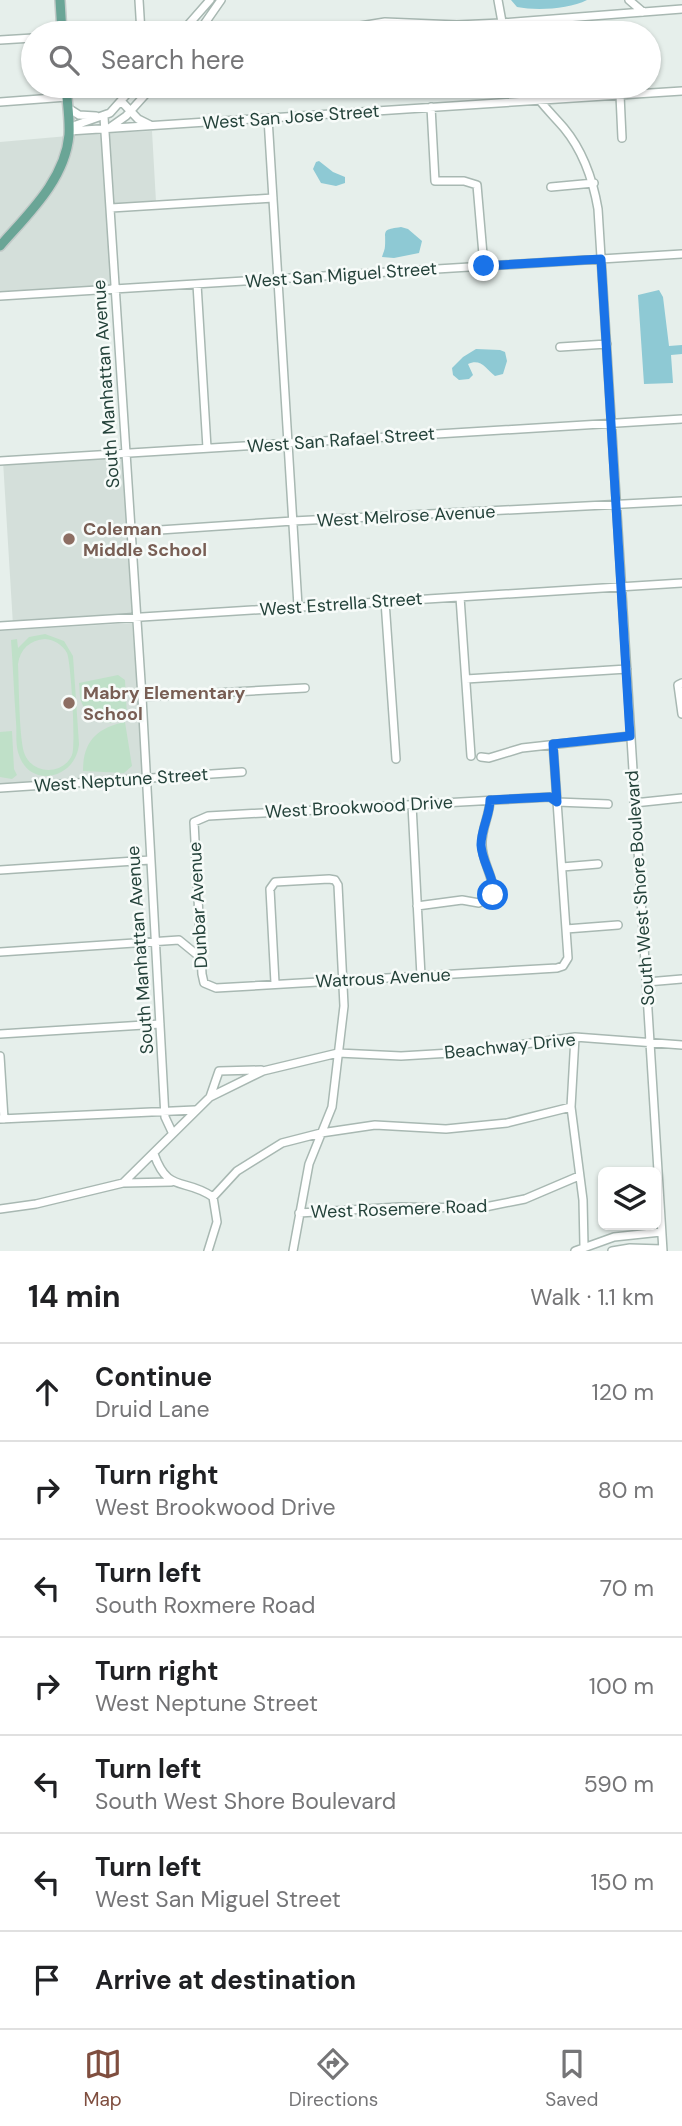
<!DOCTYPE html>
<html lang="en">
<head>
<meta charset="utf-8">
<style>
  body { margin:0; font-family:"DM Sans",sans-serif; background:#f2f2f2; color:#202124 }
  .controls { position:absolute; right:21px; bottom:21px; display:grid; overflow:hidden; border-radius:10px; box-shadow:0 2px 5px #0004 }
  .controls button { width:63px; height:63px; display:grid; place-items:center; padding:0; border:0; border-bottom:2px solid #e0e0e0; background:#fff; color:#202124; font:35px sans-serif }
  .stop { position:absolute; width:21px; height:21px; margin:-16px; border:5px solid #1a73e8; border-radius:50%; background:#fff }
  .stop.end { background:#1a73e8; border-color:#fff; box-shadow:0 2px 7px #0008 }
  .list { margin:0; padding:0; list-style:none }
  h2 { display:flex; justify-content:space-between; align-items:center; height:91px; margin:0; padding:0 28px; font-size:30px }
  h2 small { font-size:23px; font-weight:400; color:#757577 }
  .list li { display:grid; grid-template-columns:46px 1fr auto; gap:21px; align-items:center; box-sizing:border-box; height:98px; padding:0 28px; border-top:2px solid #e0e0e0 }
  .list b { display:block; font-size:26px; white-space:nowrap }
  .list p { margin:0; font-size:23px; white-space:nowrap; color:#757577 }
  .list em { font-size:23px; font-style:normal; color:#757577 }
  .icon { flex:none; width:38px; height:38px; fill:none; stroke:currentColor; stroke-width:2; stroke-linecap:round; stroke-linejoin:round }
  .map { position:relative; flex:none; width:682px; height:1251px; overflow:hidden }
  .search { position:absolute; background:#fff; box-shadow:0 2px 5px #0004; left:21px; right:21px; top:21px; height:77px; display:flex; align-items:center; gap:18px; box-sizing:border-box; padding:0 24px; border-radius:38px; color:#757577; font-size:26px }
  .sheet { height:777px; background:#fff }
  nav { display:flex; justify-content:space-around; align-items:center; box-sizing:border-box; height:98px; border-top:2px solid #e0e0e0; background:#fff; font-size:19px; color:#757577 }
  nav a { display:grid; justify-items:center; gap:4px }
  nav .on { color:#7f4e3f }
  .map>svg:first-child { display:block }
  .built { fill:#d4dfda }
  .green { fill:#bfe0c8; fill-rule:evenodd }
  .water { fill:#8ec9d4 }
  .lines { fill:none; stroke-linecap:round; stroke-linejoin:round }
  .minor-casing { stroke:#a8b8b2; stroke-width:10 }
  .major-casing { stroke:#c2cac8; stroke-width:12 }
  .minor { stroke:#fff; stroke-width:7 }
  .major { stroke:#6aa596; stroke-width:9 }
  .route { stroke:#1a73e8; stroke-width:9 }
  .education-dot { fill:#8d6e63; stroke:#f7fbf9; stroke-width:2.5 }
  .labels { text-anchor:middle; stroke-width:5; stroke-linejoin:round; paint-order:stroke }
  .street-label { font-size:18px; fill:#24423a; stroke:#f7fbf9 }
  .education-label { font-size:18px; font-weight:bold; fill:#785e54; stroke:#f7fbf9; text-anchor:start }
</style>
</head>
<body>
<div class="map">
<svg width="682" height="1251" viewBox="0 0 682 1251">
  <rect width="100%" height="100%" fill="#e6efeb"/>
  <path class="built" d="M152,131L156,202L113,205L108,133Z
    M102,133L112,286L0,293V250L57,185L68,161L74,135Z
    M68,136L53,181L0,241V142Z
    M126,453L135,618L13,625L3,461Z
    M132,623L145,775L0,784V631Z"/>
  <path class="green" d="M45,634L64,641L73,656L79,744C76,779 30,789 19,755C15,745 17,732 16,722C14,694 13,667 11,640L17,639L18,648L29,637ZM45,639C54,640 62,644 67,653C71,662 76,745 72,755C63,775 34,775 25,755C19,742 19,683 18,664C20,649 30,640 45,639Z
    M118,675L125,680L127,716C113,730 87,720 81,701C79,695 80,689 79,683Z
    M125,722L132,766L124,773L83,771C83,741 97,728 125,722Z
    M12,731L14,769L17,775L12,779L0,777V732Z"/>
  <path class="water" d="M511,0H587C569,9 537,11 517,7Z
    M319,161L333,172L345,177V183L336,186L321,183L313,169L316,162Z
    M401,227L408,229L422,241L419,253L394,258L382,257C383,253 385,250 385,246C386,230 381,230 401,227Z
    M659,290L663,297L669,346L682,345V354L671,355L673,383L644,384L638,295Z
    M476,349L500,350L505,352L507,361L503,374L495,376C486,369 481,358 468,364L473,375L469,379L459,380L453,375L452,368L463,357Z"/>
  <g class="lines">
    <defs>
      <path id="minor" d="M139,0L141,33
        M498,0L504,33
        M629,0L643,12
        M181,33L210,0
        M198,33L221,0
        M317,33L385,22L457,25L501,23L682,9
        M0,40L33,38
        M529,86C539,102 552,114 564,128C583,151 593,180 598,209L663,1251
        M620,95L622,138
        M121,101L138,119L150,125
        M0,102L67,97
        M431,107L435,181H464L477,185L484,266
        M68,108L79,115L96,116
        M104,117L142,697L165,1117L172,1132
        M268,118L298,606
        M109,128L126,116L153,86
        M69,131L682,91
        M69,131L76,125L110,113L134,86
        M551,187L594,183
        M111,208L273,198
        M197,284L207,448
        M0,296L682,254
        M560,347L607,344
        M0,461L682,419
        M130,532L293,521L682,501
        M460,597L471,756
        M385,601L396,759
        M0,626L682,583
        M466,679L627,669
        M682,683L678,685L682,714
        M142,697L305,688
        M553,744L568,958L563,966L557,968L216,988L204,983L202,974L194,822L208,816L550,797L557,802L608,804
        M481,757L489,758L522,748L630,736
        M0,788L242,772
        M634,803L682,798
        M412,805L421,976
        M562,867L598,864
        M0,870L150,860
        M417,906L462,900L479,903L493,895C495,878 482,863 482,845C481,829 490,815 490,800
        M566,929L618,925
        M0,952L179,940L201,958
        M647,982L682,979
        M275,983L270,889L275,882L329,879L335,880L338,885L344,1006L332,1107L309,1164L293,1251
        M0,1034L160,1024
        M575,1037L571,1107L583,1200L584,1246
        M0,1056L4,1119
        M210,1097L219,1071L261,1070
        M0,1119L195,1110
        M154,1154C168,1194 184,1177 213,1197
        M124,1183L171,1182
        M0,1209L36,1204L123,1183L210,1097L263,1071L338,1053L401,1056L468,1052L575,1037L682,1045
        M299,1213L399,1207L480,1208L525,1199L579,1176
        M208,1251L217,1222L213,1197L237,1171L282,1143L321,1133L375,1125L446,1129L507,1123L571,1107
        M575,1251L614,1237L661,1232
        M612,1251L630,1248L662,1249"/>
      <path id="major" d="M60,0L62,33
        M0,246C28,214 65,180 69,135C70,119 67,102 66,86"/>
    </defs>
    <use href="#minor" class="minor-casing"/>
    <use href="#major" class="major-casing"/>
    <use href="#minor" class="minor"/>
    <use href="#major" class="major"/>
  </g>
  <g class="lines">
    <path class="route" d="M484,266L601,259L630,736L553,744L557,802L550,797L490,800C490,815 481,829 481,845C482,863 495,877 493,895"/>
  </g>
  <g class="education-dot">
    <circle cx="69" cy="539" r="7"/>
    <circle cx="69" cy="703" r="7"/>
  </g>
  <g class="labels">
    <g class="street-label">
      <text transform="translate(291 117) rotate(-4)" y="6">West San Jose Street</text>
      <text transform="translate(341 275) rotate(-4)" y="6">West San Miguel Street</text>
      <text transform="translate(106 384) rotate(-94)" y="6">South Manhattan Avenue</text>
      <text transform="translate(341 440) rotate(-4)" y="6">West San Rafael Street</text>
      <text transform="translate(406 516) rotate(-3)" y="6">West Melrose Avenue</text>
      <text transform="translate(341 604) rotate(-4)" y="6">West Estrella Street</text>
      <text transform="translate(121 780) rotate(-4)" y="6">West Neptune Street</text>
      <text transform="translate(359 807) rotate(-3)" y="6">West Brookwood Drive</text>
      <text transform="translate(640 888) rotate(-94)" y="6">South West Shore Boulevard</text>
      <text transform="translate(198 905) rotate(-93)" y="6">Dunbar Avenue</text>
      <text transform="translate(140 950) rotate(-94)" y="6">South Manhattan Avenue</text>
      <text transform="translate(383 978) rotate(-3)" y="6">Watrous Avenue</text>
      <text transform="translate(510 1046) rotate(-6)" y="6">Beachway Drive</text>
      <text transform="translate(399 1209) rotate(-2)" y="6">West Rosemere Road</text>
    </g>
    <g class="education-label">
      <text x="83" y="535">Coleman<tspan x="83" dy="21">Middle School</tspan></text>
      <text x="83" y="699">Mabry Elementary<tspan x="83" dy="21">School</tspan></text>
    </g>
  </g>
</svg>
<div class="controls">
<button><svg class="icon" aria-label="layers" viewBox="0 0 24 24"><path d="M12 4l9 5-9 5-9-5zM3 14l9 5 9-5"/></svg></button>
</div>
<div class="stop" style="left:493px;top:895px"></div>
<div class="stop end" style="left:484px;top:266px"></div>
<div class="search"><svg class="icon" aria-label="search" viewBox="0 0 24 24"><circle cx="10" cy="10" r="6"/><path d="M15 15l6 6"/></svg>Search here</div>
</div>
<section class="sheet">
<h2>14 min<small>Walk · 1.1 km</small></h2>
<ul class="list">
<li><svg class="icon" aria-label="ahead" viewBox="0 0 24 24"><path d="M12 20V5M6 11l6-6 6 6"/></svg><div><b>Continue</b><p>Druid Lane</p></div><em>120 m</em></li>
<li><svg class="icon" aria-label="right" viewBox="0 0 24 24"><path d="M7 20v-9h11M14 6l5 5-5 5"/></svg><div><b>Turn right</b><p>West Brookwood Drive</p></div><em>80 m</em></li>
<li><svg class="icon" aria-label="left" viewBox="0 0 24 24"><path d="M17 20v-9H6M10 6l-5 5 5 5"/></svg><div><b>Turn left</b><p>South Roxmere Road</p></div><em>70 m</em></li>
<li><svg class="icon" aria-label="right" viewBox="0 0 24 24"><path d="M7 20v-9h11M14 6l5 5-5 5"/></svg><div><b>Turn right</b><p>West Neptune Street</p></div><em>100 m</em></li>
<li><svg class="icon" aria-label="left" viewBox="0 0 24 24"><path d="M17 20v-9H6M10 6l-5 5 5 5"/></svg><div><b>Turn left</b><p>South West Shore Boulevard</p></div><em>590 m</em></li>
<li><svg class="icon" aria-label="left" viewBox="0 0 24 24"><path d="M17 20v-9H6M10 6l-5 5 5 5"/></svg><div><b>Turn left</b><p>West San Miguel Street</p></div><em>150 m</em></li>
<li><svg class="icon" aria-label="arrive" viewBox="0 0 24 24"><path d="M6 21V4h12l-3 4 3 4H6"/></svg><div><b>Arrive at destination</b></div></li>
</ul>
</section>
<nav>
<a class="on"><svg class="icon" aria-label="map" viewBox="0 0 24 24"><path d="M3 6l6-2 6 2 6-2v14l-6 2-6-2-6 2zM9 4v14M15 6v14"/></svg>Map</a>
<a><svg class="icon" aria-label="directions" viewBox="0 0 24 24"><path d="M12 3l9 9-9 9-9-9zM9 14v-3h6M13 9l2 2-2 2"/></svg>Directions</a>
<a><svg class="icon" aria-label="saved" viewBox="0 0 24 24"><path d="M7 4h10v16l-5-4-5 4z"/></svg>Saved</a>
</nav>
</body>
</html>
